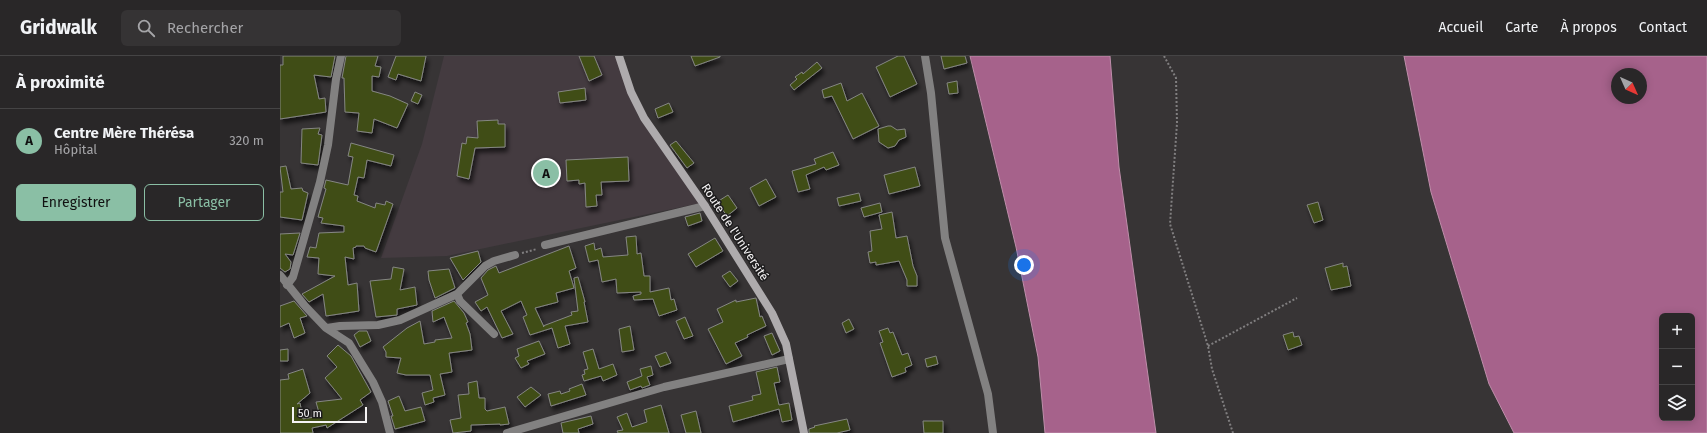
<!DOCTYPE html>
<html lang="fr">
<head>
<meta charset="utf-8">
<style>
  body { margin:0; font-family:"Fira Sans",sans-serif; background:#353334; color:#f1f3f6 }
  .controls { position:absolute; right:12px; bottom:12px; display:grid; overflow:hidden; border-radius:6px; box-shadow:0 2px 10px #0003 }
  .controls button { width:36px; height:36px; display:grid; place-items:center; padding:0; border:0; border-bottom:1px solid #454445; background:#292728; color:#f1f3f6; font:20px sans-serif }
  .compass { position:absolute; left:1331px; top:12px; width:36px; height:36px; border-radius:50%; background:#292728; box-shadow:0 2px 10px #0003; rotate:135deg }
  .scale { position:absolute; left:12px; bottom:10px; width:75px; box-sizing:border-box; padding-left:4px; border:2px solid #f5f3f4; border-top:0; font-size:11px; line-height:14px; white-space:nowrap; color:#f5f3f4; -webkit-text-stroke:3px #1d1c1d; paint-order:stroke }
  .you { position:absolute; left:744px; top:209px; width:14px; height:14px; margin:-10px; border:3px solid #fff; border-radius:50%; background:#1a73e8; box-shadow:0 0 0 6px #1a73e833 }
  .badge { display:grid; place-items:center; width:26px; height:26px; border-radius:50%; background:#8abfa5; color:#111; font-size:13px; font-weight:700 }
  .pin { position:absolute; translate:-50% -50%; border:2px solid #fff; box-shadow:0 1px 4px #0006 }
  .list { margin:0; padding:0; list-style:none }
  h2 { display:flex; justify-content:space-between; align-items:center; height:52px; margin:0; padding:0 16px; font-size:17px }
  h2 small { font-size:13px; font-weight:400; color:#a5a5a8 }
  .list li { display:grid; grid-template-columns:26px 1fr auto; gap:12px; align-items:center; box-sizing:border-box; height:64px; padding:0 16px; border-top:1px solid #454445 }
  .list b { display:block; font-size:15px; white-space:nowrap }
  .list p { margin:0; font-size:13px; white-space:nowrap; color:#a5a5a8 }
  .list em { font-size:13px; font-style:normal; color:#a5a5a8 }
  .actions { display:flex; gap:8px; padding:12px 16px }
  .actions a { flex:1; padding:9px 0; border:1px solid #8abfa5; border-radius:6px; text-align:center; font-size:14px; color:#8abfa5 }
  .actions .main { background:#8abfa5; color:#111 }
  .icon { flex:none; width:22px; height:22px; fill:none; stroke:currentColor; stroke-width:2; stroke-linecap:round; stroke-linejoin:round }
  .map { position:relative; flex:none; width:1427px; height:377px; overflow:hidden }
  header { display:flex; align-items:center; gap:24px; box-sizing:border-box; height:56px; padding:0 20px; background:#292728; border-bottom:1px solid #454445 }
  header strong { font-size:19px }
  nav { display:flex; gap:22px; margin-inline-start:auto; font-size:14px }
  .search { width:280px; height:36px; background:#353334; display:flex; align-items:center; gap:10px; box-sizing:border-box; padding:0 14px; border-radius:6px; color:#a5a5a8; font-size:15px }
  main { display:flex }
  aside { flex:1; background:#292728 }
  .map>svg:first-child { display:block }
  .built { fill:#443b40 }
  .water { fill:#a6628b; stroke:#be8eaa; fill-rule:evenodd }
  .building { fill:#3f4e15; stroke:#858683; filter:url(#shadow) }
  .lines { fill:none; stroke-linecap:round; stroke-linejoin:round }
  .path { stroke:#817f80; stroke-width:2; stroke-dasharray:2 2; stroke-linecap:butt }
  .street { stroke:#828181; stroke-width:8 }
  .secondary { stroke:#aeabad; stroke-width:8 }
  .labels { text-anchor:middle; stroke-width:3; stroke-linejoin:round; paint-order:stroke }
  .street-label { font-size:12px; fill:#f5f3f4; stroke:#1d1c1d }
</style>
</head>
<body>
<header>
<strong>Gridwalk</strong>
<div class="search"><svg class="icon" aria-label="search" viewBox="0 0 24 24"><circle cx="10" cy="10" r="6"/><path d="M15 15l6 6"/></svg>Rechercher</div>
<nav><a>Accueil</a><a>Carte</a><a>À propos</a><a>Contact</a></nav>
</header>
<main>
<aside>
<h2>À proximité<small></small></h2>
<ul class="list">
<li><span class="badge">A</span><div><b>Centre Mère Thérésa</b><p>Hôpital</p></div><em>320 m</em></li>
</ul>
<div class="actions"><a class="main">Enregistrer</a><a>Partager</a></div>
</aside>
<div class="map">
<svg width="1427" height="377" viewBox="0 0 1427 377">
  <defs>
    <filter id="shadow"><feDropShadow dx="2.5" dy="4.5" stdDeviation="2" flood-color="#0009"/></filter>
  </defs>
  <rect width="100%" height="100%" fill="#373435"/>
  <path class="built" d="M164,0H336L358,60L421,147L167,200L101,202L142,88Z"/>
  <path class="water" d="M690,0H830L839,111L876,377H765L758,301L736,191Z
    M1124,0H1427V377H1234L1209,328L1151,136ZM1337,18H1361V42H1337ZM1382,260H1412V362H1382Z"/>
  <path class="building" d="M3,0H55L51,21L34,19L39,43L45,42L46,56L0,63V9H3Z
    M66,0H98L95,10L101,11L99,21L92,20V35L110,40L128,48L117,72L94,63L92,77L77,75L79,57L65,56L64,22H62Z
    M116,0H146L141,25L118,18L116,24L108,21Z
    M299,0H314L322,19L309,25Z
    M411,0H440V1L415,10Z
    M618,0H624L637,28L610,41L596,11Z
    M661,0H685L687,7L664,13Z
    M537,6L542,12L514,34L510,29L517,23L515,21L522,16L523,18Z
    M677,25L678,37L669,38L667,27Z
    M561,27L567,45L582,37L599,70L573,83L552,40L544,42L542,34Z
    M305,32L306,44L280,47L278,36Z
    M135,36L142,39L138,48L131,45Z
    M389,47L393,56L378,62L375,53Z
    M218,64V68H225V91L195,92L189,123L177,120L182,87L186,88L187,81L198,82L197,65Z
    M608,70H611L617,74L625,73L626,81L619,84L615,90L608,92L599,86L598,73Z
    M40,72L38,78L42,79L38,109L21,107L22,73Z
    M396,85L414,107L407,112L390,89Z
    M71,87L114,99L111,110L87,104L84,122L78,121L74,139L78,140L77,145L95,152L96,147L105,149L106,145L113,148L96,196L85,192L84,190H76V191L73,192L74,203L65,201L68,229L77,227L79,255L46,260L43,238L29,246L22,238L55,220L38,218L39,202L27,201L30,191L36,192L39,177L64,176V170L41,167L43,162L38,161L46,133L44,132L46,124L68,129L73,101L68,100Z
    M553,96L559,109L546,114L544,111L526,119L530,133L518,136L512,115L536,108L534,103Z
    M348,101L349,125L321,126L322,139H316L317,150L306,151L305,127L299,128V124L287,125L286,104Z
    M6,110L11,133L22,132L23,135L28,137L22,164L0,161V136H3L0,111Z
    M635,111L640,130L609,138L604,119Z
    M486,123L496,141L479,150L470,132Z
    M579,137L581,145L559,150L557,142Z
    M448,139L457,152L447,160L437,146Z
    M1038,146L1043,164L1034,167L1027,149Z
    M600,147L602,156L584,161L581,152Z
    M612,156L616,182L627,180L633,210L637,220V230H627V224L619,205L596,209V206L590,207L588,196L592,195L590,175L602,173L599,159Z
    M420,157L422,165L408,170L405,161Z
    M20,177L13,199L5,198L11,206L10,213L5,216L0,212V178Z
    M356,180L357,198L361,197L364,220H370V236L389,232L391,244L394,243L397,254L379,260L373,243L354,244L353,240L361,238V236L337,237L336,223L322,226L318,204L309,206L305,190L314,187L315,194L321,192L323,201L348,199L346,181Z
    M435,182L443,195L416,211L408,198Z
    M289,190L296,212L289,215L294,232L276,237L278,246L255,252L264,271L263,270L292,259L291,256L298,255L294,222L298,221L305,246H304L308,266L285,270L290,288L278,292L272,272L250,279L243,261L247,259L241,245L221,255L233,278L222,282L207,251L201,255L195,246L208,239L201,222L208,214L216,210L219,217Z
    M198,195L201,206L183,224L170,202Z
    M1063,207V211L1067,210L1071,230L1051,234L1045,212Z
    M113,211L124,213L120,234L135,231L137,249L117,253V259L96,261L90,225L111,223Z
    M169,213L175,232L155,242L149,224L148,215Z
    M450,215L458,225L450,231L442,220Z
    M476,242L480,261L482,260L486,270L467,279L468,281L455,287L462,300L446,308L428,273L443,266L437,253L456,244V246Z
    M14,245L27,260L20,262L25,277L14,282L9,267L0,271V250Z
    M174,245L184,257L188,266L186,267L190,278L192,294L169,297L172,316L160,318L165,339L153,342L154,346L145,349L142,337L153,334L150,319H126L117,317L121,302L106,301V296L103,291L127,272L140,265L144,288L155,286V284L172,282L164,261L153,266L152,255Z
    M405,261L413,280L404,283L396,265Z
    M569,263L574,273L566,277L562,267Z
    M350,270L354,294L342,296L339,273Z
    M608,272L610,277L613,276L622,299L628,297L632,309L625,312L626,316L612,321L600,287L603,286L599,275Z
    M87,275L91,285L80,291L74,279L79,275Z
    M1013,276L1014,281L1019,280L1022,289L1008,294L1003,279Z
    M492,277L500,295L492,299L484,280Z
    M259,285L265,298L247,305L249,308L241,312L235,302L239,300L237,293Z
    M58,289L71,300L91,336L80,344L83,349L47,372L46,369L32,372L33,377H0V324L9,323L8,318L23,313L30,337L17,348L20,347L23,363L40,360L36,346L62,343L45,322L57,311L47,300Z
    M8,293V305H0V294Z
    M313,293L319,313L333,308L337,319L323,325L321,320L304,325L302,319L305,318L304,314L308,313L303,296Z
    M386,296L391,307L380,311L375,300Z
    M656,300L658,308L647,311L645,303Z
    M371,310L373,319L367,321L370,329L362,332L361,330L350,334L347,326L362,320L360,313Z
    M497,311L500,326L494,327L499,349L509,347L512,364L502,366L499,353L453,366L449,350L473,344L472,340L481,338L476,316Z
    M197,325L199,342H205V353L207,355L225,351L229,368L220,369V368L191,369V375L173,377L170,364L181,362L178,339L189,338L188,327Z
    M302,328L306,339L271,350L268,338L280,335L281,338L290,335L289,333Z
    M251,331L261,339L245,351L237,341Z
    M119,340L125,355L141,351L145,365L115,373L111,360H113L108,345Z
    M381,349L389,377H338L337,375L343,374L337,361L347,357L352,371L367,366L364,354Z
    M416,355L421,377H406L401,359Z
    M311,360L313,368L298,373L299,377H283L281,367Z
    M567,363L570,374L557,377H529V373L535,371L534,370Z
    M643,365H663V377H644Z"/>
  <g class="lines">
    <path class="path" d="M884,0L896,22L897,67L890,168L928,290L932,313L953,377
      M242,197L257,193
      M928,290L1017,242"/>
    <path class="street" d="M645,0L651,37L665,182L708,338L713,377
      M265,189L425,150
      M0,219L25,250L46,272L69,287L93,326L102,346L110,377
      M7,229L13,221L40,126L48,89L56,23L61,0
      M177,238L180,245L214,278
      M47,272L60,270L98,269L120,264L177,238L205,210L214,205L235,199
      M227,377L384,331L509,303"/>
    <path class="secondary" d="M339,0L351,36L364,62L425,150L492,257L506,288L524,377"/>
  </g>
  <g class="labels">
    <g class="street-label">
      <text transform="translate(455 176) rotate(57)" y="4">Route de l'Université</text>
    </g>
  </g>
</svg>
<div class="controls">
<button>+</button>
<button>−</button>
<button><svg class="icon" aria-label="layers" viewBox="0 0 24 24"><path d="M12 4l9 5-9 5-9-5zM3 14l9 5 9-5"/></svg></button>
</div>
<svg class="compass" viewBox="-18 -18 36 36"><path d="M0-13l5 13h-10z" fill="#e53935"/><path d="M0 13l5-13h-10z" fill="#a5a5a8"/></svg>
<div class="scale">50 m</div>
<div class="you"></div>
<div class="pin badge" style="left:266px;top:117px">A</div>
</div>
</main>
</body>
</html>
